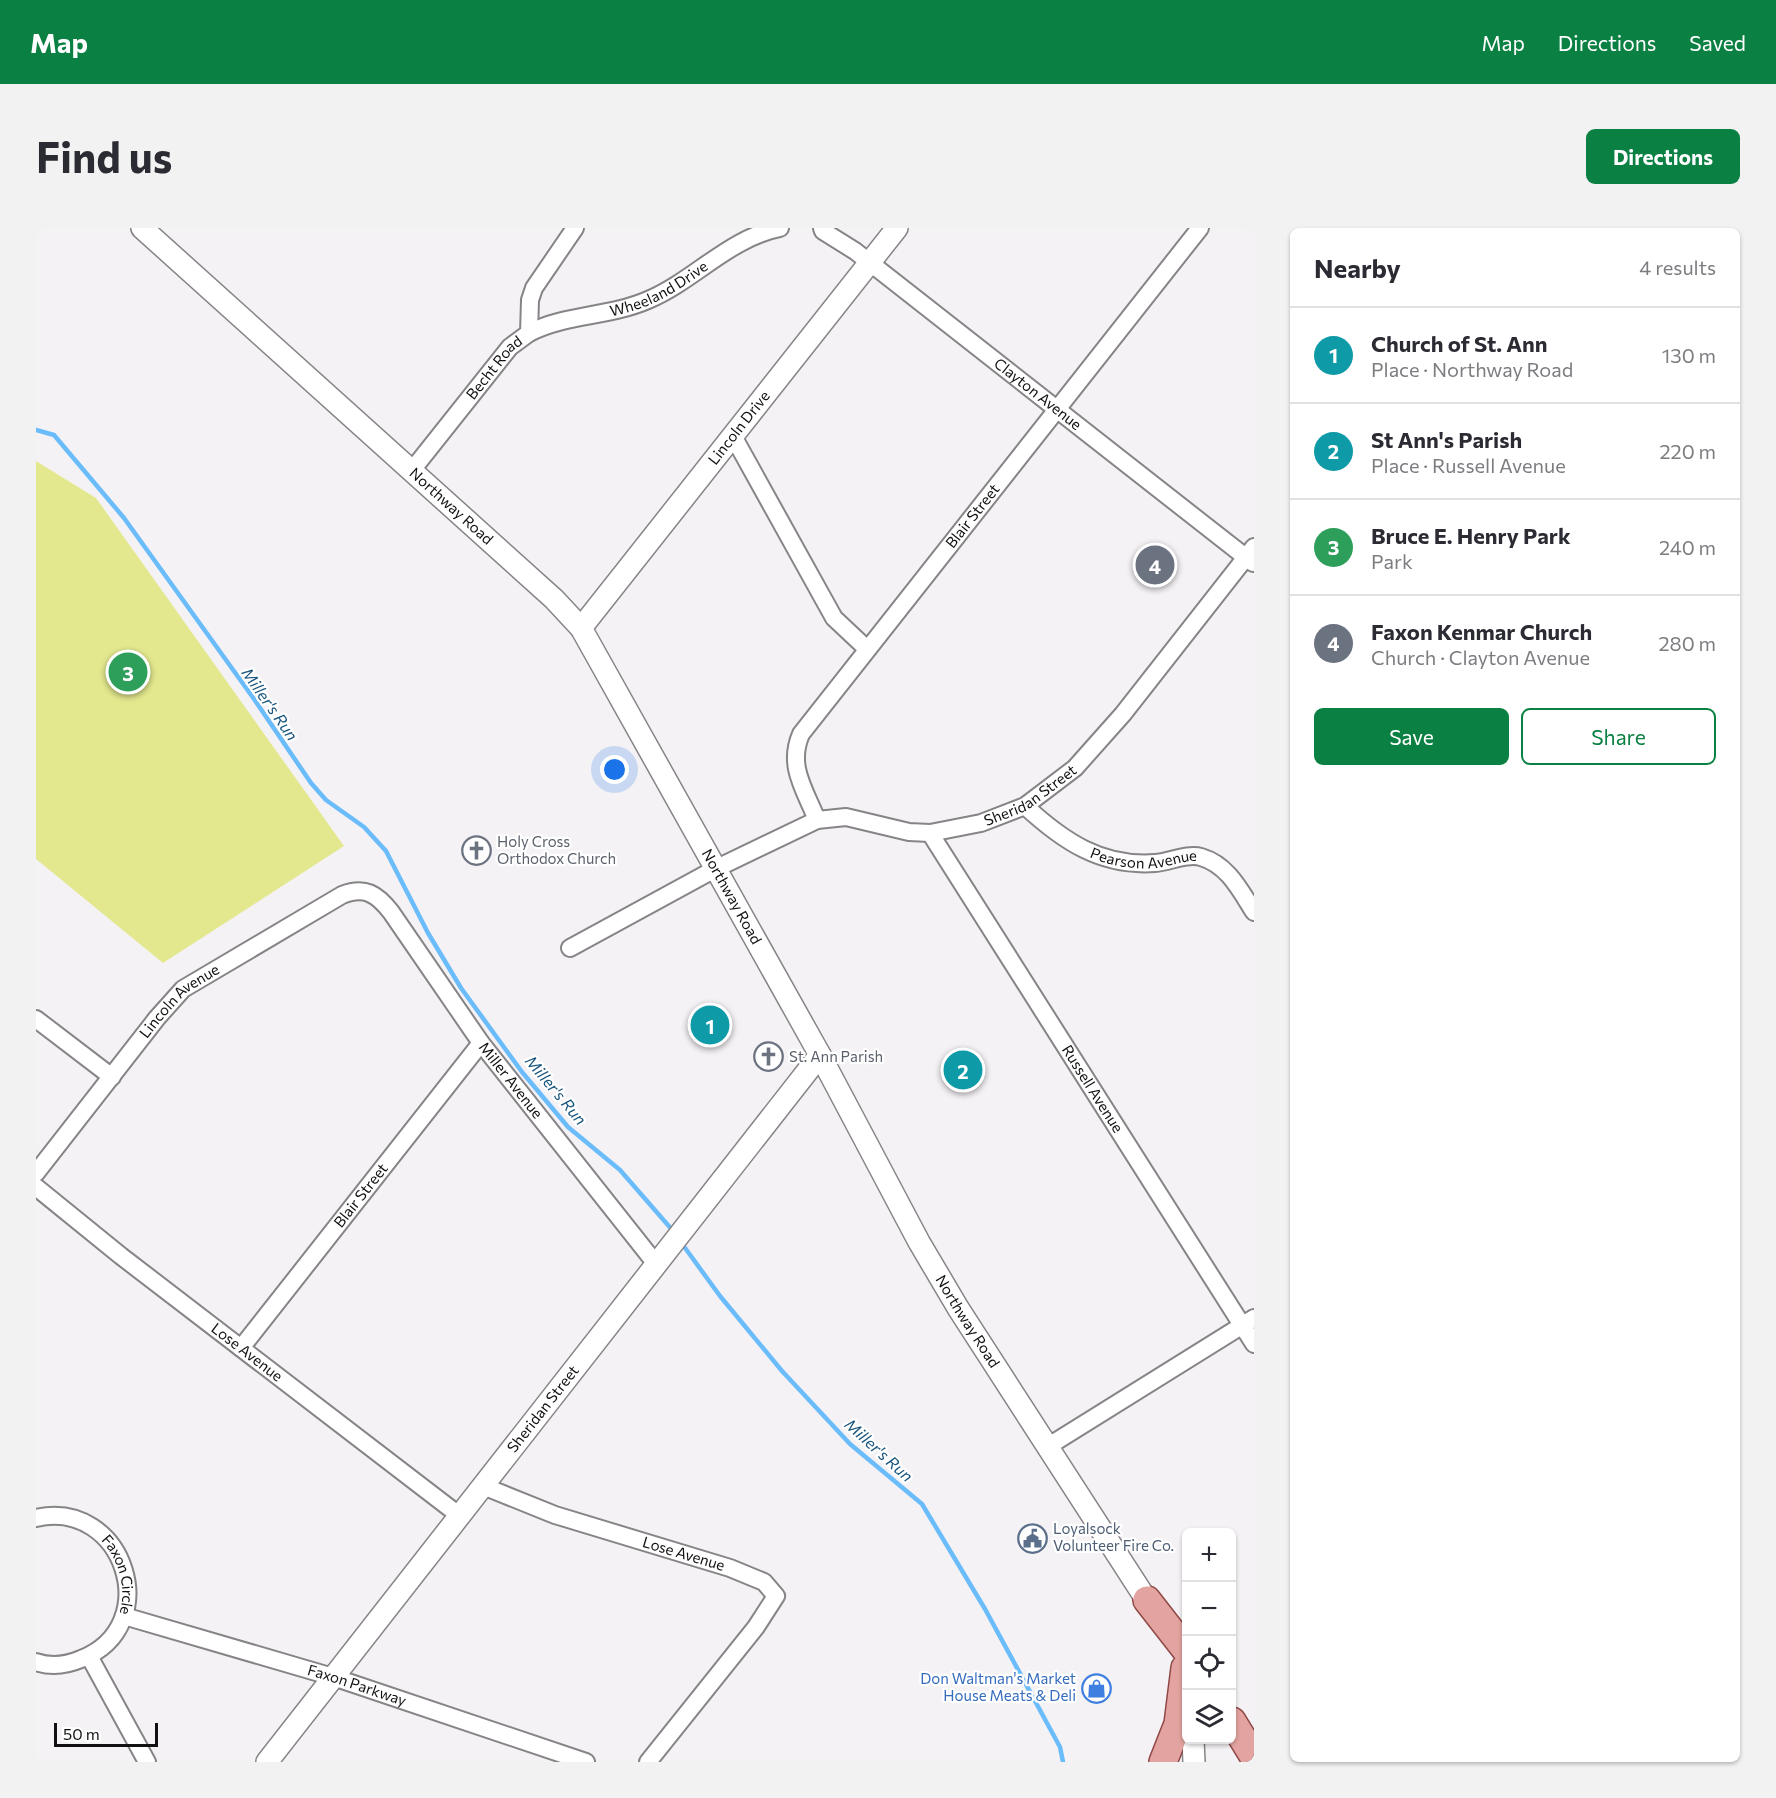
<!DOCTYPE html>
<html lang="en">
<head>
<meta charset="utf-8">
<style>
  body { margin:0; font-family:Commissioner,sans-serif; background:#f2f2f3; color:#2b2b33 }
  .controls { position:absolute; right:18px; bottom:18px; display:grid; overflow:hidden; border-radius:9px; box-shadow:0 2px 4px #0004 }
  .controls button { width:54px; height:54px; display:grid; place-items:center; padding:0; border:0; border-bottom:2px solid #e1e1e2; background:#fff; color:#2b2b33; font:30px sans-serif }
  .scale { position:absolute; left:18px; bottom:15px; width:104px; box-sizing:border-box; padding-left:6px; border:3px solid #121112; border-top:0; font-size:16px; line-height:21px; white-space:nowrap; color:#121112; -webkit-text-stroke:4px #fff; paint-order:stroke }
  .you { position:absolute; left:579px; top:542px; width:21px; height:21px; margin:-15px; border:4px solid #fff; border-radius:50%; background:#1a73e8; box-shadow:0 0 0 9px #1a73e833 }
  .badge { display:grid; place-items:center; width:39px; height:39px; border-radius:50%; background:#0b8043; color:#fff; font-size:20px; font-weight:700 }
  .pin { position:absolute; translate:-50% -50%; border:3px solid #fff; box-shadow:0 2px 6px #0006 }
  .list { margin:0; padding:0; list-style:none }
  h2 { display:flex; justify-content:space-between; align-items:center; height:78px; margin:0; padding:0 24px; font-size:26px }
  h2 small { font-size:20px; font-weight:400; color:#7c7c81 }
  .list li { display:grid; grid-template-columns:39px 1fr auto; gap:18px; align-items:center; box-sizing:border-box; height:96px; padding:0 24px; border-top:2px solid #e1e1e2 }
  .list b { display:block; font-size:22px; white-space:nowrap }
  .list p { margin:0; font-size:20px; white-space:nowrap; color:#7c7c81 }
  .list em { font-size:20px; font-style:normal; color:#7c7c81 }
  .actions { display:flex; gap:12px; padding:18px 24px }
  .actions a { flex:1; padding:14px 0; border:2px solid #0b8043; border-radius:9px; text-align:center; font-size:21px; color:#0b8043 }
  .actions .main { background:#0b8043; color:#fff }
  .icon { flex:none; width:33px; height:33px; fill:none; stroke:currentColor; stroke-width:2; stroke-linecap:round; stroke-linejoin:round }
  .map { position:relative; flex:none; width:1218px; height:1534px; overflow:hidden; border-radius:9px }
  header { display:flex; align-items:center; gap:36px; box-sizing:border-box; height:84px; padding:0 30px; background:#0b8043; color:#fff }
  header strong { font-size:28px }
  nav { display:flex; gap:33px; margin-inline-start:auto; font-size:21px }
  .intro { display:flex; align-items:center; justify-content:space-between; box-sizing:border-box; height:144px; padding:0 36px }
  h1 { margin:0; font-size:42px }
  .button { padding:15px 27px; border-radius:9px; background:#0b8043; color:#fff; font-size:21px; font-weight:700 }
  main { display:flex; gap:36px; padding:0 36px }
  aside { flex:1; background:#fff; border-radius:9px; box-shadow:0 2px 4px #0004 }
  .map>svg:first-child { display:block }
  .green { fill:#e3e88e }
  .lines { fill:none; stroke-linecap:round; stroke-linejoin:round }
  .stream { stroke:#6bbcfa; stroke-width:4.5 }
  .minor-casing { stroke:#878487; stroke-width:20 }
  .tertiary-casing { stroke:#878487; stroke-width:24 }
  .primary-casing { stroke:#8e4845; stroke-width:30 }
  .minor { stroke:#fff; stroke-width:16 }
  .tertiary { stroke:#fff; stroke-width:21 }
  .primary { stroke:#e3a3a0; stroke-width:27 }
  .labels { text-anchor:middle; stroke-width:4.5; stroke-linejoin:round; paint-order:stroke }
  .street-label { font-size:15px; fill:#121112; stroke:#fff }
  .worship-label { font-size:15px; fill:#5b616d; stroke:#fff; text-anchor:start }
  .service-label { font-size:15px; fill:#4e5e75; stroke:#fff; text-anchor:start }
  .shop-label { font-size:15px; fill:#366cbe; stroke:#fff; text-anchor:end }
  .water-label { font-size:16px; font-style:italic; fill:#19557d; stroke:#fff }
</style>
</head>
<body>
<header>
<strong>Map</strong>
<nav><a>Map</a><a>Directions</a><a>Saved</a></nav>
</header>
<div class="intro"><h1>Find us</h1><a class="button">Directions</a></div>
<main>
<div class="map">
<svg width="1218" height="1534" viewBox="0 0 1218 1534">
  <rect width="100%" height="100%" fill="#f5f2f5"/>
  <path class="green" d="M0,233L60,270L308,618L127,735L0,631Z"/>
  <g class="lines">
    <path class="stream" d="M0,202L18,207L88,290L218,471L275,555L290,572L328,599L350,623L392,705L425,760L486,844L532,899L584,942L638,1004
      M644,1013L684,1068L746,1143L814,1216L886,1276L949,1381L1024,1519L1027,1534"/>
    <defs>
      <g id="minor">
        <path id="s1" d="M786,0L787,3L819,23L1217,335"/>
        <path id="s2" d="M493,105C530,86 573,89 612,72C659,52 693,10 744,0"/>
        <path d="M697,208L798,390L831,421"/>
        <path id="s3" d="M377,241L474,119L493,105L494,72L498,60L539,0"/>
        <path id="s4" d="M989,578C1027,613 1065,639 1119,635C1133,634 1152,625 1165,629C1192,637 1204,662 1218,684"/>
        <path id="s5" d="M781,592C769,562 751,538 765,506L1164,0"/>
        <path id="s6" d="M894,605L1218,1116"/>
        <path id="s7" d="M534,720L679,641L781,592L810,589L873,604L894,605L945,595L989,578L1039,540L1087,486L1218,319"/>
        <path d="M0,791L76,849"/>
        <path id="s8" d="M0,945L121,790L147,761L306,667C329,658 341,666 355,684L445,815L620,1036"/>
        <path id="s9" d="M0,959L85,1028L424,1288"/>
        <path id="s10" d="M205,1120L445,815"/>
        <path d="M1011,1219L1218,1090"/>
        <path id="s11" d="M447,1258L519,1287L694,1340L728,1354L740,1368L720,1399L612,1534"/>
        <path id="s12" d="M0,1290C88,1270 130,1398 45,1431C31,1437 15,1439 0,1434"/>
        <path id="s13" d="M88,1388L297,1449L550,1534"/>
        <path d="M53,1428L111,1534"/>
      </g>
      <g id="tertiary">
        <path id="s14" d="M106,0L518,371L545,400L784,827L883,1014L922,1080L1119,1385"/>
        <path id="s15" d="M545,400L861,0"/>
        <path d="M1157,1512L1158,1534"/>
        <path id="s16" d="M231,1534L784,827"/>
      </g>
      <path id="primary" d="M1111,1372L1150,1422
        M1196,1493L1218,1529
        M1127,1534L1142,1496L1149,1440"/>
    </defs>
    <use href="#minor" class="minor-casing"/>
    <use href="#tertiary" class="tertiary-casing"/>
    <use href="#primary" class="primary-casing"/>
    <use href="#minor" class="minor"/>
    <use href="#tertiary" class="tertiary"/>
    <use href="#primary" class="primary"/>
  </g>
  <defs>
    <symbol id="church-ring" viewBox="-11 -11 22 22"><circle r="9.5" fill="#fff" stroke="#6b7280" stroke-width="1.5"/><path d="M-1.2-6h2.4v3.5h3.3v2.4h-3.3V6h-2.4V-.1h-3.3v-2.4h3.3Z" fill="#6b7280"/></symbol>
    <symbol id="civic-ring" viewBox="-11 -11 22 22"><circle r="9.5" fill="#fff" stroke="#5c6f8a" stroke-width="1.5"/><path d="M-.6-6.5H3V-4.5H.6V-3L4-1V1h2V6H-6V1h2V-1L-.6-3ZM-1.2 2.5V6h2.4V2.5Z" fill="#5c6f8a"/></symbol>
    <symbol id="shop-ring" viewBox="-11 -11 22 22"><circle r="9.5" fill="#fff" stroke="#3f7fe0" stroke-width="1.5"/><path d="M-5-2.5h2.3a2.7 3.5 0 0 1 5.4 0H5L5.5 6h-11ZM-1.5-2.5h3a1.5 2.3 0 0 0-3 0Z" fill="#3f7fe0"/></symbol>
  </defs>
  <g fill-rule="evenodd">
    <use href="#church-ring" x="424" y="606" width="33" height="33"/>
    <use href="#church-ring" x="716" y="812" width="33" height="33"/>
    <use href="#civic-ring" x="980" y="1294" width="33" height="33"/>
    <use href="#shop-ring" x="1044" y="1444" width="33" height="33"/>
  </g>
  <g class="labels">
    <g class="street-label">
      <text dy="5" stroke="none"><textPath href="#s2" startOffset="138">Wheeland Drive</textPath></text>
      <text dy="5" stroke="none"><textPath href="#s3" startOffset="130">Becht Road</textPath></text>
      <text dy="5" stroke="none"><textPath href="#s1" startOffset="273">Clayton Avenue</textPath></text>
      <text dy="5" stroke="none"><textPath href="#s15" startOffset="255">Lincoln Drive</textPath></text>
      <text dy="5" stroke="none"><textPath href="#s14" startOffset="416">Northway Road</textPath></text>
      <text dy="5" stroke="none"><textPath href="#s5" startOffset="368">Blair Street</textPath></text>
      <text dy="5" stroke="none"><textPath href="#s7" startOffset="502">Sheridan Street</textPath></text>
      <text dy="5" stroke="none"><textPath href="#s4" startOffset="135">Pearson Avenue</textPath></text>
      <text dy="5" stroke="none"><textPath href="#s14" startOffset="902">Northway Road</textPath></text>
      <text dy="5" stroke="none"><textPath href="#s8" startOffset="225">Lincoln Avenue</textPath></text>
      <text dy="5" stroke="none"><textPath href="#s8" startOffset="684">Miller Avenue</textPath></text>
      <text dy="5" stroke="none"><textPath href="#s6" startOffset="303">Russell Avenue</textPath></text>
      <text dy="5" stroke="none"><textPath href="#s10" startOffset="194">Blair Street</textPath></text>
      <text dy="5" stroke="none"><textPath href="#s14" startOffset="1388">Northway Road</textPath></text>
      <text dy="5" stroke="none"><textPath href="#s9" startOffset="268">Lose Avenue</textPath></text>
      <text dy="5" stroke="none"><textPath href="#s16" startOffset="448">Sheridan Street</textPath></text>
      <text dy="5" stroke="none"><textPath href="#s11" startOffset="212">Lose Avenue</textPath></text>
      <text dy="5" stroke="none"><textPath href="#s12" startOffset="116">Faxon Circle</textPath></text>
      <text dy="5" stroke="none"><textPath href="#s13" startOffset="243">Faxon Parkway</textPath></text>
    </g>
    <g class="worship-label">
      <text x="461" y="619">Holy Cross<tspan x="461" dy="17">Orthodox Church</tspan></text>
      <text x="753" y="834">St. Ann Parish</text>
    </g>
    <g class="service-label">
      <text x="1017" y="1306">Loyalsock<tspan x="1017" dy="17">Volunteer Fire Co.</tspan></text>
    </g>
    <g class="shop-label">
      <text x="1040" y="1456">Don Waltman's Market<tspan x="1040" dy="17">House Meats &amp; Deli</tspan></text>
    </g>
    <g class="water-label">
      <text transform="translate(234 476) rotate(55)" y="6">Miller's Run</text>
      <text transform="translate(520 862) rotate(50)" y="6">Miller's Run</text>
      <text transform="translate(843 1222) rotate(42)" y="6">Miller's Run</text>
    </g>
  </g>
</svg>
<div class="controls">
<button>+</button>
<button>−</button>
<button><svg class="icon" aria-label="locate" viewBox="0 0 24 24"><circle cx="12" cy="12" r="6"/><path d="M12 2v4M12 18v4M2 12h4M18 12h4"/></svg></button>
<button><svg class="icon" aria-label="layers" viewBox="0 0 24 24"><path d="M12 4l9 5-9 5-9-5zM3 14l9 5 9-5"/></svg></button>
</div>
<div class="scale">50 m</div>
<div class="you"></div>
<div class="pin badge" style="left:674px;top:797px;background:#0f9aa8">1</div>
<div class="pin badge" style="left:927px;top:842px;background:#0f9aa8">2</div>
<div class="pin badge" style="left:92px;top:444px;background:#2e9e5b">3</div>
<div class="pin badge" style="left:1119px;top:337px;background:#6b7280">4</div>
</div>
<aside>
<h2>Nearby<small>4 results</small></h2>
<ul class="list">
<li><span class="badge" style="background:#0f9aa8">1</span><div><b>Church of St. Ann</b><p>Place · Northway Road</p></div><em>130 m</em></li>
<li><span class="badge" style="background:#0f9aa8">2</span><div><b>St Ann's Parish</b><p>Place · Russell Avenue</p></div><em>220 m</em></li>
<li><span class="badge" style="background:#2e9e5b">3</span><div><b>Bruce E. Henry Park</b><p>Park</p></div><em>240 m</em></li>
<li><span class="badge" style="background:#6b7280">4</span><div><b>Faxon Kenmar Church</b><p>Church · Clayton Avenue</p></div><em>280 m</em></li>
</ul>
<div class="actions"><a class="main">Save</a><a>Share</a></div>
</aside>
</main>
</body>
</html>
